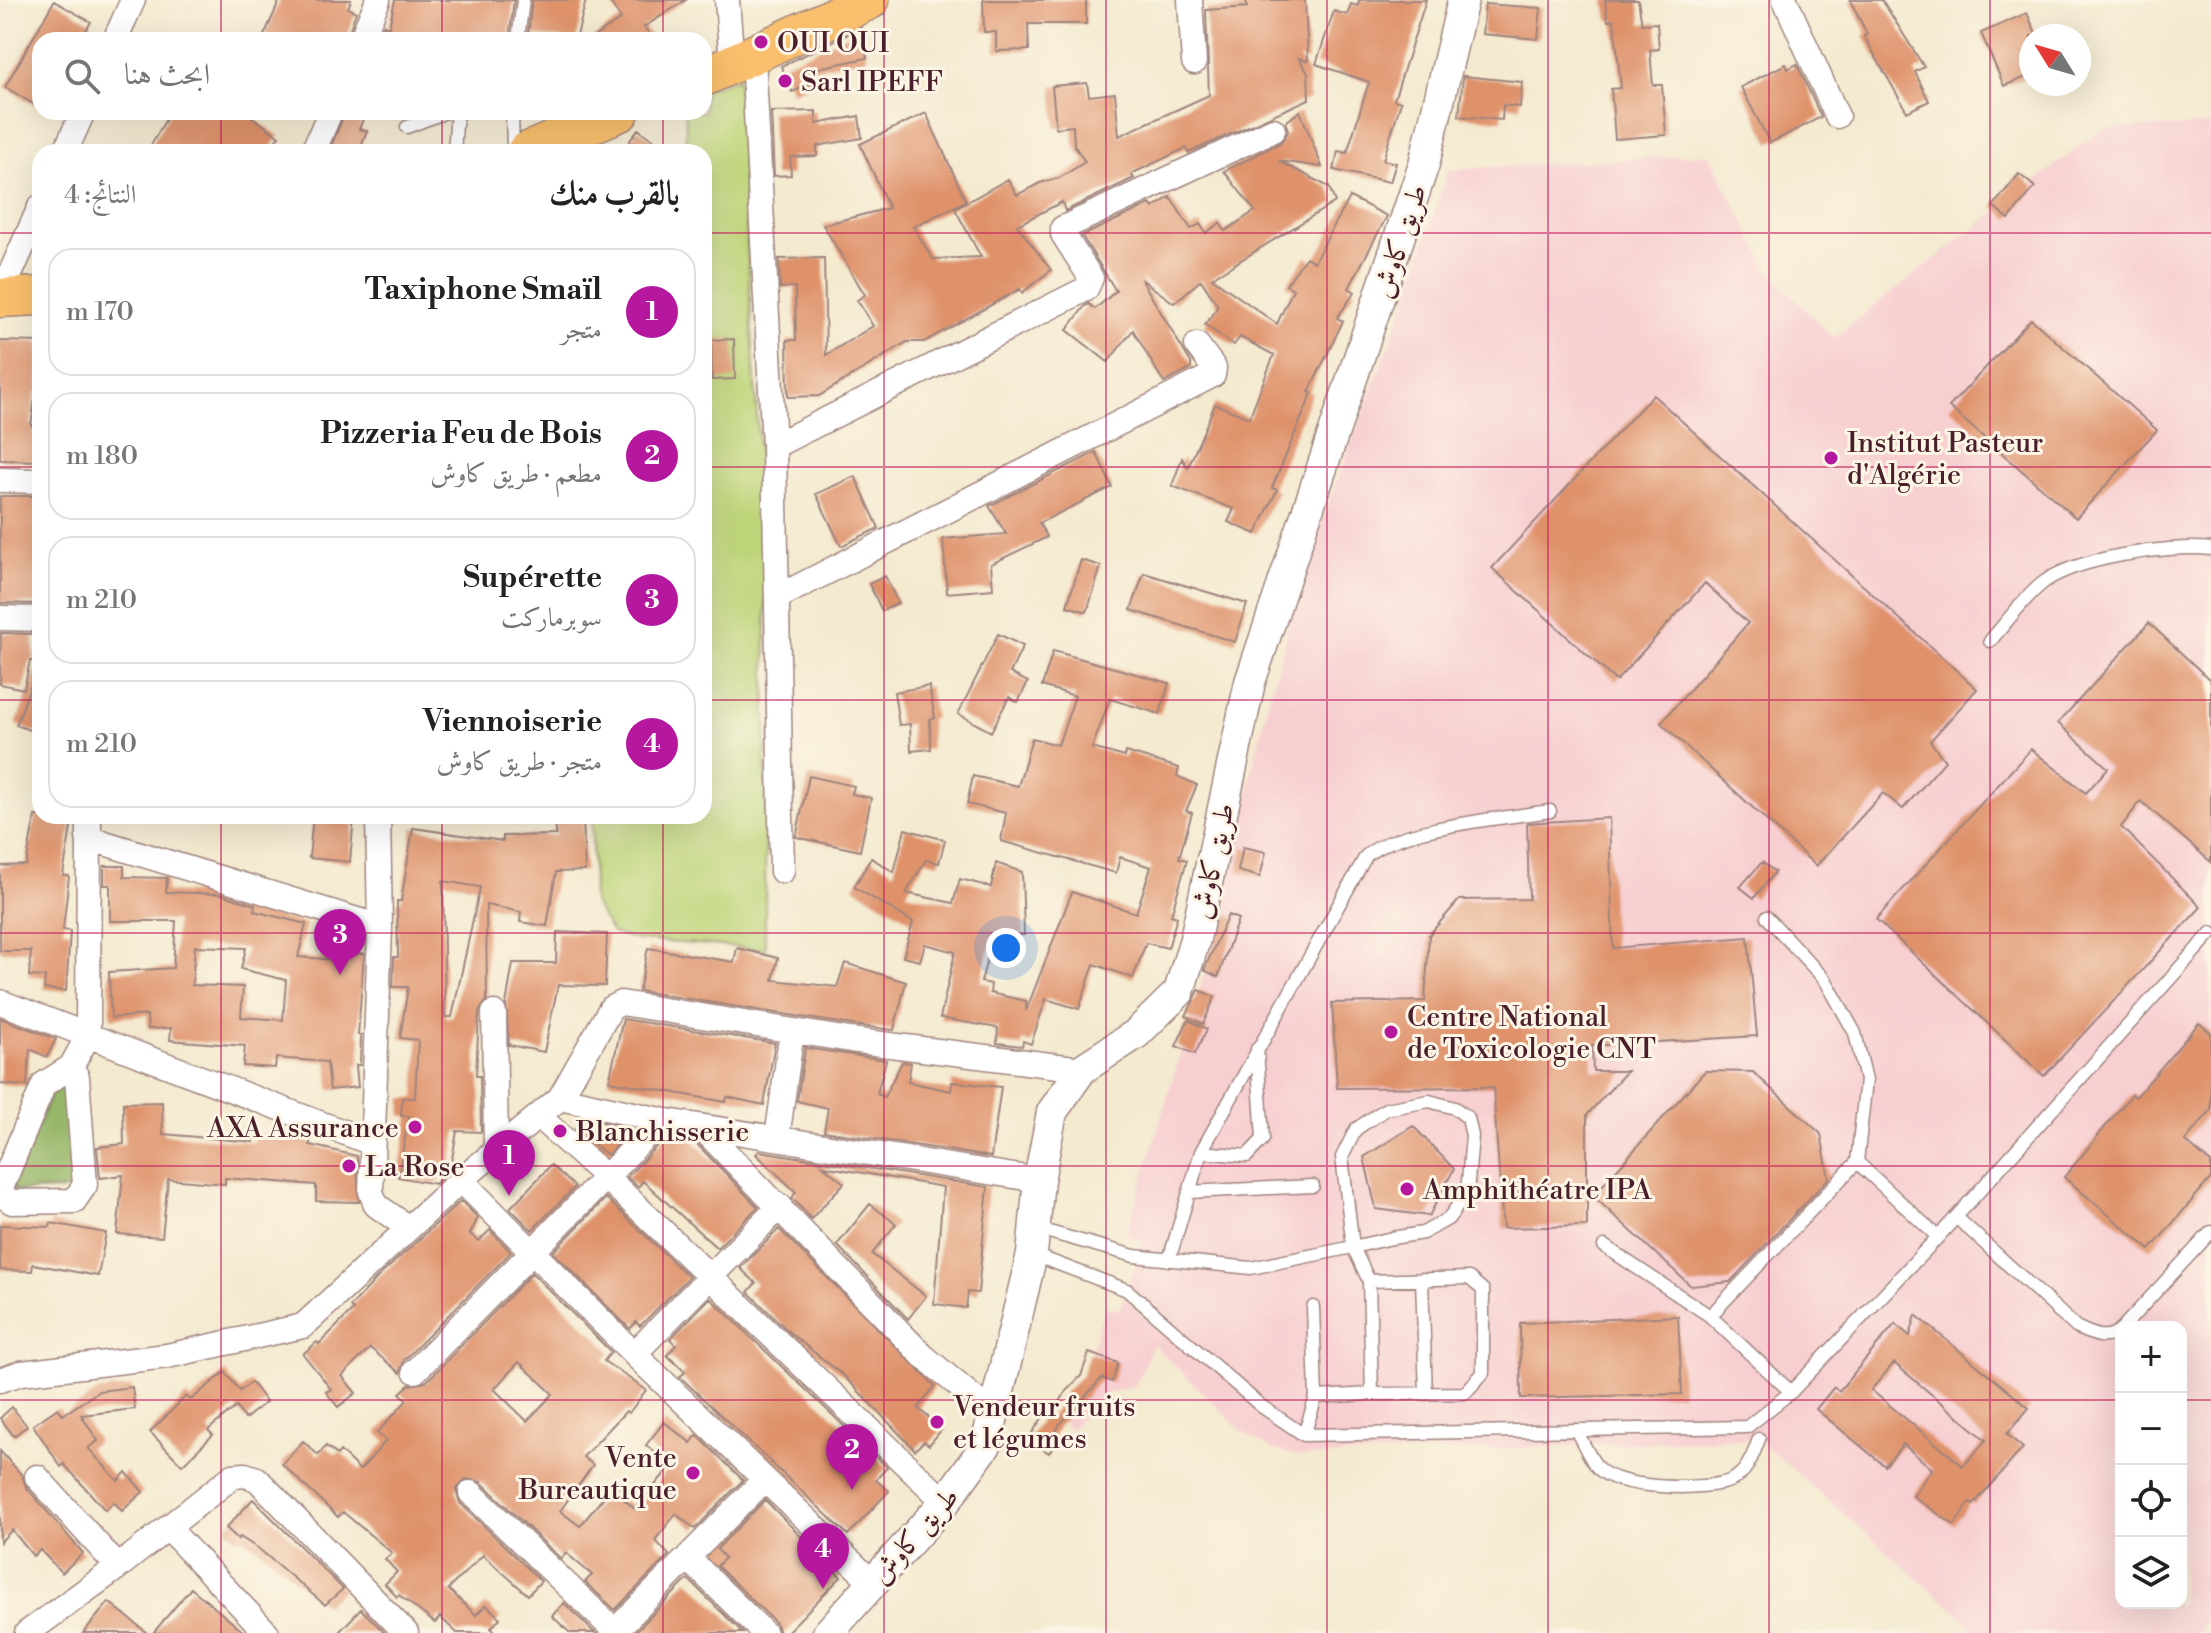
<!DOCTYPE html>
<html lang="ar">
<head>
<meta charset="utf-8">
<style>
  body { margin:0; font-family:"Libre Bodoni",Amiri,serif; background:#f2f2f2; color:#222; direction:rtl }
  .controls { position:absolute; right:24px; bottom:24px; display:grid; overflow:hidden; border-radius:16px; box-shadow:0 8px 32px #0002 }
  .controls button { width:72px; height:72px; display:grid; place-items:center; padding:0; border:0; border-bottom:2px solid #e0e0e0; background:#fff; color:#222; font:40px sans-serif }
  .compass { position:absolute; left:2019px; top:24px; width:72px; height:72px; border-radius:50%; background:#fff; box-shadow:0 8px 32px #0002; rotate:307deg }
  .you { position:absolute; left:1006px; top:948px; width:28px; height:28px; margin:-20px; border:6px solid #fff; border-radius:50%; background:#1a73e8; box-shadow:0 0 0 12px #1a73e833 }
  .badge { display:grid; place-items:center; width:52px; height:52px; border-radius:50%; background:#b5179e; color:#fff; font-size:26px; font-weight:700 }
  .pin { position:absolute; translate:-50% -66px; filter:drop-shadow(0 2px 4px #0008) }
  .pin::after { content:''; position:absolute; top:42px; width:28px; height:24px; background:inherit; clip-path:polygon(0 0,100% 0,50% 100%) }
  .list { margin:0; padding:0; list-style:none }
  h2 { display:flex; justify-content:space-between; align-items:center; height:104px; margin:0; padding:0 32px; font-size:34px }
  h2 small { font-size:26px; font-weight:400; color:#767676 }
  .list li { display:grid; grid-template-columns:52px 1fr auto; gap:24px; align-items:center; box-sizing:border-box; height:128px; margin:0 16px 16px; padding:0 16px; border:2px solid #e0e0e0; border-radius:24px }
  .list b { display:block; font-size:30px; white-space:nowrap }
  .list p { margin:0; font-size:26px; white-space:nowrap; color:#767676 }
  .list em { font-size:26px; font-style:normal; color:#767676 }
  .icon { flex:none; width:44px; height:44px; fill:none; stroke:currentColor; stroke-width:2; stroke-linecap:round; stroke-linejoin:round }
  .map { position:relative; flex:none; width:2211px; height:1633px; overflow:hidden; direction:ltr }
  .search { position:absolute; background:#fff; box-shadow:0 8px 32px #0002; left:32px; top:32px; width:680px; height:88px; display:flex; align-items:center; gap:20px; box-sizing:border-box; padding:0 28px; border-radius:24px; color:#767676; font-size:30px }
  .panel { position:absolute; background:#fff; box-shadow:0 8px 32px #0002; left:32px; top:144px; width:680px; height:680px; border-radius:24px; direction:rtl }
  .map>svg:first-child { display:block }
  .built { fill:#f7cfd1; fill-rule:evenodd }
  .green { fill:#bdd478; stroke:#847a52; stroke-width:2 }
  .forest { fill:#96b668; stroke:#706a4a; stroke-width:2 }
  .building { fill:#df926b; fill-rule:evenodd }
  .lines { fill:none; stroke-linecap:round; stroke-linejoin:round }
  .service-casing { stroke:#9f847e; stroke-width:15 }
  .minor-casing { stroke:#9f847e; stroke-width:27 }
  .tertiary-casing { stroke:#9f847e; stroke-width:33 }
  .primary-casing { stroke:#9f847e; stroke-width:41 }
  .service { stroke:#fff; stroke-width:12 }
  .minor { stroke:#fff; stroke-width:24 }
  .tertiary { stroke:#fff; stroke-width:30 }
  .primary { stroke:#f9bf6d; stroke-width:38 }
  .grid { fill:none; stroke:#c2185b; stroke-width:2; stroke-opacity:0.55 }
  .poi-dot { fill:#b5179e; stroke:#fcf5e5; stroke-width:3 }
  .labels { text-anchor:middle; stroke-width:6; stroke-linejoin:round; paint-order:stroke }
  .poi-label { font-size:28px; fill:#4a1f2b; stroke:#fcf5e5; text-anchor:start }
  .street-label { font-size:28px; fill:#4a1f2b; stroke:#fcf5e5 }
</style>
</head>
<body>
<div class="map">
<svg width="2211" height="1633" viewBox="0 0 2211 1633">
  <rect width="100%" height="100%" fill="#fcf5e5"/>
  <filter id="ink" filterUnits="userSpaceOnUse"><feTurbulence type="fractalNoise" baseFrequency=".0125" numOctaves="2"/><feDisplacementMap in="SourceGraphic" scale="16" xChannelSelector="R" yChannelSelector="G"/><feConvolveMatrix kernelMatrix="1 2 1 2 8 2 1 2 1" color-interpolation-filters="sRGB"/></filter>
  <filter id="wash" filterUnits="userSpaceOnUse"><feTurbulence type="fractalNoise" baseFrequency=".006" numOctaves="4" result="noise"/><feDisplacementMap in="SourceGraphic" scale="32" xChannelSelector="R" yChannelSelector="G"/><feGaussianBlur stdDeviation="1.8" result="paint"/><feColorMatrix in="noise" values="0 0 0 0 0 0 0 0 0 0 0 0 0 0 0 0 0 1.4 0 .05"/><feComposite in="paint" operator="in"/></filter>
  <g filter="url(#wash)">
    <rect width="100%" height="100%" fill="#f4ead0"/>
    <path class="built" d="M2211,125V1612L2198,1633H1980L1760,1441L1729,1439L1301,1457L1271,1449L1243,1432L1153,1344L1136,1385L1100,1396L1070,1430L1056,1415L1080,1385L1105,1307L1119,1310L1144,1241L1126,1235L1213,944L1268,701L1308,556L1414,280L1447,170L1709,154L1769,271L1833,338L2102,129ZM2121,1327H2181V1603H2121Z"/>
    <path class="green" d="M738,78L766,579L765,949L638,940L612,933L593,902L592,816H704V152H687L685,112H704V90Z"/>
    <path class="forest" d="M68,1083L74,1184L71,1190L17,1191L12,1187L54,1086Z"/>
    <g id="blocks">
      <path class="building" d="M280,0H351L348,8L356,12L346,40H262Z
        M395,0H514L509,40H377L384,25L389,27Z
        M532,0H586L576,40L528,35Z
        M609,0H686L644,27L654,40H589L621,19Z
        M983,0H1086V24H1028L1029,50L996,51V32H984Z
        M1246,0H1305L1308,61L1299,58L1308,73L1309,99L1188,153L1186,148L1131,174L1134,178L1065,211L1062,202L1017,225L1051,270L1022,293L1020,289L924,342H907L819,396L788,397L787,340H796L795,287L780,288L779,259L824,258L826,355L873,326L857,300L865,295L823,225L889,208L860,144L926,113L966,201L913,227L933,259L981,257L955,209L1008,179L1017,195L1040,183L1059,178L1085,162L1074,145L1073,126L1056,128L1052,86L1087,83L1089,96L1115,93L1119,136L1209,95L1206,10L1247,7Z
        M1359,0H1426L1394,100L1401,102L1383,160L1396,163L1390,182L1334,170L1338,151L1347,153L1369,82L1316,64L1334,11L1347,15L1351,4L1358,6Z
        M1605,0H1638L1642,24L1657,23L1659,49L1650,50L1653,85H1662L1666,135L1615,139L1611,89L1621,88L1614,20L1608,21Z
        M1850,0H1882L1924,67L1915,72L1929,101L1907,112L1864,36L1867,34Z
        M54,1L91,22L80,40H40V108L5,87Z
        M1485,4L1541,8L1538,39L1482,34Z
        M2027,13L2037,36H2031V75L2004,86L1981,33Z
        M861,28L867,58L813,69L818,81L792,92L781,66Z
        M1786,64L1788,69L1797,64L1821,117L1770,143L1741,87Z
        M1463,76L1522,82L1520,107L1503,105L1502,120L1459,116Z
        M816,111V124L859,116L862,138L817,146V156L790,157L791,175L774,176L771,112Z
        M1300,111L1322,167L1279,161L1329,187L1335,202L1212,278L1277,324L1293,289L1286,285L1306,257L1314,262L1350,197L1387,216L1349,288L1355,292L1337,318L1343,321L1309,392L1312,393L1272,488L1277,490L1256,534L1228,522L1234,509L1172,486L1182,458L1188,468L1215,404L1249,418L1274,355L1240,337L1234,345L1205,325L1218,306L1201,280L1174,303L1141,279L1191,363V369L1164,383L1133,330L1108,362L1067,330L1085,306L1089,304L1095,309L1116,291L1082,236L1150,204L1153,208L1170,197L1191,229L1200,224L1206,233L1220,223L1225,231L1255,211L1224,171L1280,143L1288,132L1286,122Z
        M170,112H245L279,136L267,152H147Z
        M345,112H366L359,129L367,131L359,152H329Z
        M638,129L670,152H642L629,142Z
        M2019,174L2035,187L2009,219L1993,206Z
        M2031,319L2157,430L2076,518L1949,407Z
        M734,339L735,379L712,380L711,340Z
        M0,341L40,342V392H36L31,425L40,426V461L0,460Z
        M1653,395L1977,689L1930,741L1945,761L1903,809L1883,793L1816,866L1661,723L1748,623L1705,583L1616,681L1492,568Z
        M1096,452L1112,487L1039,523L1047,537L991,564L993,589L947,593L943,539L1006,534L989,506Z
        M855,476L879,528L841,546L816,494Z
        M0,496H37L40,604L0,603Z
        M1081,560L1101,566L1087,612L1067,606Z
        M1144,573L1247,604L1235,642L1131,610Z
        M885,576L898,603L882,611L869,584Z
        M2149,623L2211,681V862L2141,801L2121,827L2201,907L2044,1076L1876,919L2031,749L2086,793L2108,768L2058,723Z
        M1,633L34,634V661H30L24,689L0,684Z
        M998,634L1023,646L1010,673L1028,682L1018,702L1009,697L991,732L958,714Z
        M1053,651L1169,683L1160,714L1110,699L1092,748L1125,757L1126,752L1179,768L1177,776L1197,785L1186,811L1192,813L1179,858L1187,860L1171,915L1177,917L1168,948L1146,943L1133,978L1094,964L1079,1009L1046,999L1031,1044L1023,1041L1022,1046L997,1043L998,1028L940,1018L955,952L925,944L920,961L903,957L913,922L854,887L871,858L894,872L905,829L945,840L939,863L926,860L906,893L953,903L960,879L991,887L996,863L1022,872L1024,935L993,936L981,982L991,984L990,993L1026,1001V1011L1072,892L1136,913L1151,867L1120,857L1116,873L1001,841L1006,813L967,804L973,776L1018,786L1032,738L1058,745L1075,696L1042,686Z
        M38,666H40V734L16,725Z
        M929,686L935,718L930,719L931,749L911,751L910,724L899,725L894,692Z
        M809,776L854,786L852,794L871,798L860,851L796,837Z
        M35,816H73L63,875L69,876L63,930L70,931L66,991L44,989L45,977L29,976L31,951H0V866L26,865Z
        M313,816H354L350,862L309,858Z
        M555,816H583L585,871L556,872L547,926L520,922L521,912L486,905L487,1000L479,1012L476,1076H480L481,1132L457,1131L450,1170L435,1184L398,1177L409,1116H401L402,1098H415L418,1040L400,1038L408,987H393L394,957H398L397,901H401L413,828L503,841V836L556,835ZM443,881L480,887L452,1017H445Z
        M1609,818L1613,948L1748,937L1757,1036L1592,1046L1593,1071H1627L1587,1115V1226L1503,1228L1493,1087L1337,1088L1332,1003L1425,1001L1429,935L1459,900L1529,899L1527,823Z
        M1243,847L1266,852L1260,877L1238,871Z
        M1762,862L1775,872L1754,898L1740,887Z
        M104,866H124V877L167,878L166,892L220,894L255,905L254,911L306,924L298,957L336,960V952L364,954L358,1035H361L360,1065H356L358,1087L330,1090L327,1062L276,1058L275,1068L243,1066L245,1046L170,1040L171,1028L148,1029L147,1015L111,1018L109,972L173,968L176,921H110V885H104ZM195,946L246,948L241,969L286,980L283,1020L241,1017L243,987L192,985Z
        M1228,915L1238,919L1218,977L1204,970Z
        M557,932L607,934L605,986L558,985L544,1052L509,1045L506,1004L513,963H556Z
        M648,948L734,962L737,948L778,958L773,980L837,987L845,963L906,982L894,1030L852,1025L639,991Z
        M1199,990L1215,997L1203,1024L1186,1016Z
        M0,1018L56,1039L47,1057L30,1049L27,1086L0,1084Z
        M623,1019L775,1043L764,1105L727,1097L726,1102L609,1081Z
        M1188,1020L1207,1029L1195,1054L1176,1046Z
        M2199,1023L2211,1033V1110L2185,1141L2211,1163V1178L2150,1250L2064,1177L2132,1094L2136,1097Z
        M805,1048L886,1060L877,1094L884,1097L902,1062L911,1063L908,1082L951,1091L952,1082L1001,1087L991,1157L824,1131L828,1108L797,1101Z
        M1705,1071L1753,1072L1821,1134L1829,1178L1730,1282L1691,1286L1593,1196Z
        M162,1102L163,1134L253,1142L254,1135L310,1140V1145L357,1156L359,1202L316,1201V1185L225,1178V1184L168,1179L162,1237L117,1234L123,1175L100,1178L97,1147L124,1144L123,1103Z
        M583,1118L629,1128L631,1130L607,1155L575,1129Z
        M1413,1126L1454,1169L1429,1216L1376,1209L1364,1157Z
        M666,1136L693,1140L758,1207L717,1248L643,1181L638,1187L627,1177Z
        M759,1151L988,1187L978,1293L968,1292L966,1308L934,1304L943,1187L823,1166L844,1183L811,1219L792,1198L796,1192L756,1154Z
        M551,1165L575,1187L532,1230L510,1208Z
        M606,1198L689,1277L640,1326L636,1322L630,1329L553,1252Z
        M461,1201L478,1218L470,1234L479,1241L490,1230L511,1252L404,1360L400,1373L370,1348L342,1376L356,1393L338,1407L326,1392L331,1389L303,1354L317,1342L319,1344L353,1310L350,1307L378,1277Z
        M870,1204L896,1224L872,1254L926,1296L908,1319L837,1245Z
        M51,1223L106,1233L98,1276L33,1264L32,1271L0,1270V1225L50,1227Z
        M779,1229L935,1386L918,1408L942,1429L929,1445L924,1441L915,1450L844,1376L790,1333L748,1292L756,1283L740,1268Z
        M532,1273L611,1352L604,1361L646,1390L629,1413L626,1411L583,1457L593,1465L560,1511L580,1526L611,1488L635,1509L671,1466L646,1445L664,1422L691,1443L697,1435L743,1480L695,1529L676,1514L655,1540L669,1555L615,1610L585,1582L592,1575L566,1553L561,1559L481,1482L466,1479L456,1490L460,1503L541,1581L528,1595L483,1555L448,1589L476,1615L486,1605L500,1618L491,1628L496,1633H457L440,1617L435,1623L399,1595L397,1597L385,1584L397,1572L385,1559L392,1553L343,1512L338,1517L282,1464L303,1441L318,1455L326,1446L337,1455L340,1451L360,1470L386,1441L377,1433L407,1400L400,1393L409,1385L426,1382ZM519,1362L553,1394L527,1421L494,1389Z
        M710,1298L887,1467L876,1480L889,1491L848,1535L680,1377L685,1372L667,1355L676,1345L670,1339Z
        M1916,1315L2029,1408L2007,1434L2023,1448L1973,1505L1970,1502L1954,1525L1913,1496L1932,1469L1903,1444L1885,1466L1816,1409L1834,1387L1839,1391L1895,1324L1910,1336ZM1894,1363L1986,1440L1963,1466L1871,1390Z
        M1678,1316L1682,1394L1521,1398L1520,1323Z
        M1089,1353L1118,1363L1112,1382L1102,1378L1059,1425L1054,1436L1058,1439L1049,1453L1028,1439L1045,1414L1051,1418L1066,1391L1081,1376Z
        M225,1372L240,1391L251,1382L266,1402L245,1419L236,1407L208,1430L213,1435L182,1465L150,1432L186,1396L191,1400Z
        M132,1387L135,1409L81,1415L98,1441L88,1448L118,1481L126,1472L143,1492L122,1511L114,1502L105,1510L64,1464L61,1467L33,1425L58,1408L63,1415L99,1391Z
        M12,1407L27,1426L14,1436L0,1418Z
        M0,1451L22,1475L26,1487L83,1553L62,1573L40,1550L33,1556L12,1530L0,1542Z
        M253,1499L343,1589L325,1605L259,1549L240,1537L238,1539L226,1528Z
        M765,1500L841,1577L786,1633H779L775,1622L717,1566L725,1558L717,1549Z
        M688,1579L743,1633H634Z
        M191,1588L245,1633H153Z
        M109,1602L124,1614L147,1633H83Z
        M564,1603L595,1633H570L552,1616Z
        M361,1609L385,1633H338Z"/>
    </g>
  </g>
  <g filter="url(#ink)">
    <use href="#blocks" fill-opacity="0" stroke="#9f847e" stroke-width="2"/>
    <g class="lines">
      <defs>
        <path id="service" d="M518,40L523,0
          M512,112L513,152
          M407,127L446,112
          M454,152L457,112
          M1990,641C2006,623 2021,602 2039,586C2070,558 2171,544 2211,549
          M1767,917L1826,981L1855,1033L1866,1080L1857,1162L1710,1316L1791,1392
          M1201,1152L1247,1156L1263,1139L1257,1049
          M1857,1162L1938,1237
          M1189,1192L1313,1186
          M1956,1217L2076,1327C2091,1334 2107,1343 2121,1329
          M1035,1228L1134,1256L1251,1268L1353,1247L1392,1238L1423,1233L1448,1219L1467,1193L1472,1136L1468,1118L1455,1108L1429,1101L1386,1109L1356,1129L1342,1157L1353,1247L1369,1281L1372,1394L1316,1397
          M1604,1246L1710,1316
          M1032,1254L1127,1290L1261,1406L1304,1435L1747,1427L1791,1392L1938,1237L2211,933
          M1169,1260L1201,1152L1366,856C1398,827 1505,818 1550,811
          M1422,1279L1426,1394
          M1369,1281L1469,1278L1483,1290V1373L1465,1393L1372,1394
          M2123,1327L2211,1232
          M1576,1430C1583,1442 1589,1458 1598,1468C1618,1490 1708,1491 1732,1480C1748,1472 1753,1454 1759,1439
          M1304,1435L1316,1397L1313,1307"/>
        <path id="minor" d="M727,0L732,65
          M1190,0L1194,62
          M1785,0L1837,116
          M115,40L133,0
          M361,40L378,0
          M753,56L774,446L782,871
          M65,152L83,112
          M313,152L330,112
          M0,297L40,207
          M774,446L1086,289L1091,278L1063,234V228L1273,130
          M0,480L40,481
          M778,597L1213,375L1214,368L1197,345
          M0,618L40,619
          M378,816L380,927L371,1192L376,1205L407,1227
          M88,838L380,927
          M0,1002L372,1143
          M494,1013L496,1150
          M71,1067L77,1077L85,1185L74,1201L12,1202L3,1196L1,1188L44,1084L71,1067L88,1036L89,816
          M560,1098L611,1008L621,1003L850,1040L1082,1069
          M701,1127L922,1355L995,1416
          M777,1138L792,1031
          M461,1180L560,1098L661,1120
          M634,1354L780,1206
          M415,1371L606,1177L538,1116
          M0,1380L21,1373L167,1356L303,1326L461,1180L634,1354L873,1583
          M37,1477L118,1567
          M471,1493L617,1633
          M945,1502L606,1177L661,1120L1039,1180
          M169,1529L267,1633
          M688,1558L764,1633
          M615,1631L764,1480
          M27,1633L118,1567L233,1476L245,1475L257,1479L406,1633"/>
        <path id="tertiary" d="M828,1633L945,1502L986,1445L1032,1254L1039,1180L1052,1112L1082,1069L1136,1034L1179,992L1195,939L1250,682L1424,164L1463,0"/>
        <path id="primary" d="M704,77L870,0
          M526,152L620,112
          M0,298L40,296"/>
      </defs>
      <use href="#service" class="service-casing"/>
      <use href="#minor" class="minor-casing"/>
      <use href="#tertiary" class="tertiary-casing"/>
      <use href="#primary" class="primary-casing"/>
      <use href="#service" class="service"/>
      <use href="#minor" class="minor"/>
      <use href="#tertiary" class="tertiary"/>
      <use href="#primary" class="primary"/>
    </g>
  </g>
  <path class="grid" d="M221,0V40M442,0V40M663,0V40M884,0V1633M1106,0V1633M1327,0V1633M1548,0V1633M1769,0V1633M1990,0V1633M221,112V152M442,112V152M663,112V152M0,233H40M704,233H2211M0,467H40M704,467H2211M0,700H40M704,700H2211M221,816V1633M442,816V1633M663,816V1633M0,933H2211M0,1166H2211M0,1400H2121M2181,1400H2211"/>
  <g class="poi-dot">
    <circle cx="761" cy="42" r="8"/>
    <circle cx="785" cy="81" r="8"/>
    <circle cx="1831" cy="458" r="8"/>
    <circle cx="1391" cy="1032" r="8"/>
    <circle cx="415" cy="1127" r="8"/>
    <circle cx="560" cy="1131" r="8"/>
    <circle cx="349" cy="1166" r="8"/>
    <circle cx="1407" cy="1189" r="8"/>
    <circle cx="937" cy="1422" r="8"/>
    <circle cx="693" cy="1473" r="8"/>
  </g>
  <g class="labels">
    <g class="poi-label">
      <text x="777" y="52">OUI OUI</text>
      <text x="801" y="91">Sarl IPEFF</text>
      <text x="1847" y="452">Institut Pasteur<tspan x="1847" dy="32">d'Algérie</tspan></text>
      <text x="1407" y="1026">Centre National<tspan x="1407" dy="32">de Toxicologie CNT</tspan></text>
      <text x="399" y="1137" text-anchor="end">AXA Assurance</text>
      <text x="576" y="1141">Blanchisserie</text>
      <text x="365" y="1176">La Rose</text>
      <text x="1423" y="1199">Amphithéatre IPA</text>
      <text x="953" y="1416">Vendeur fruits<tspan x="953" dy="32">et légumes</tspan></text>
      <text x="677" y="1467" text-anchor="end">Vente<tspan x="677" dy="32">Bureautique</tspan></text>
    </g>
    <g class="street-label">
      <text transform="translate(1399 241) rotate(-72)" y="10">طريق كاوش</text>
      <text transform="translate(1212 861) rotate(-78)" y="10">طريق كاوش</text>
      <text transform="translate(914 1535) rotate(-49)" y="10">طريق كاوش</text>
    </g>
  </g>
</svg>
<div class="controls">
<button>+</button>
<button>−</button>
<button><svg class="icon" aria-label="locate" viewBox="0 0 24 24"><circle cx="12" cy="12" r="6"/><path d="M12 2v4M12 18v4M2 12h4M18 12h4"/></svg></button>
<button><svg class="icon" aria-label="layers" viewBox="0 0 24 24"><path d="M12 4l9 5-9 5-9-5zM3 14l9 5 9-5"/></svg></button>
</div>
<svg class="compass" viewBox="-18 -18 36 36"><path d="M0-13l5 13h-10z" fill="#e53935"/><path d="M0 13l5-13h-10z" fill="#767676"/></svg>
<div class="you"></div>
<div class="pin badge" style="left:509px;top:1196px">1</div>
<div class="pin badge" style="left:852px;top:1490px">2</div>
<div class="pin badge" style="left:340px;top:975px">3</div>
<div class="pin badge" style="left:823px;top:1589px">4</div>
<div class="search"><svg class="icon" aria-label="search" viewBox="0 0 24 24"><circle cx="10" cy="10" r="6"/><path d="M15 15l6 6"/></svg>ابحث هنا</div>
<section class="panel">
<h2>بالقرب منك<small>النتائج: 4</small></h2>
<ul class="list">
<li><span class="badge">1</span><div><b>Taxiphone Smaïl</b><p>متجر</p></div><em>170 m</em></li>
<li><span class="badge">2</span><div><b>Pizzeria Feu de Bois</b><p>مطعم · طريق كاوش</p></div><em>180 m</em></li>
<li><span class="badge">3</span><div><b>Supérette</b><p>سوبرماركت</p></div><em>210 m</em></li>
<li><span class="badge">4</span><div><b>Viennoiserie</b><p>متجر · طريق كاوش</p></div><em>210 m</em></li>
</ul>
</section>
</div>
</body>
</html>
